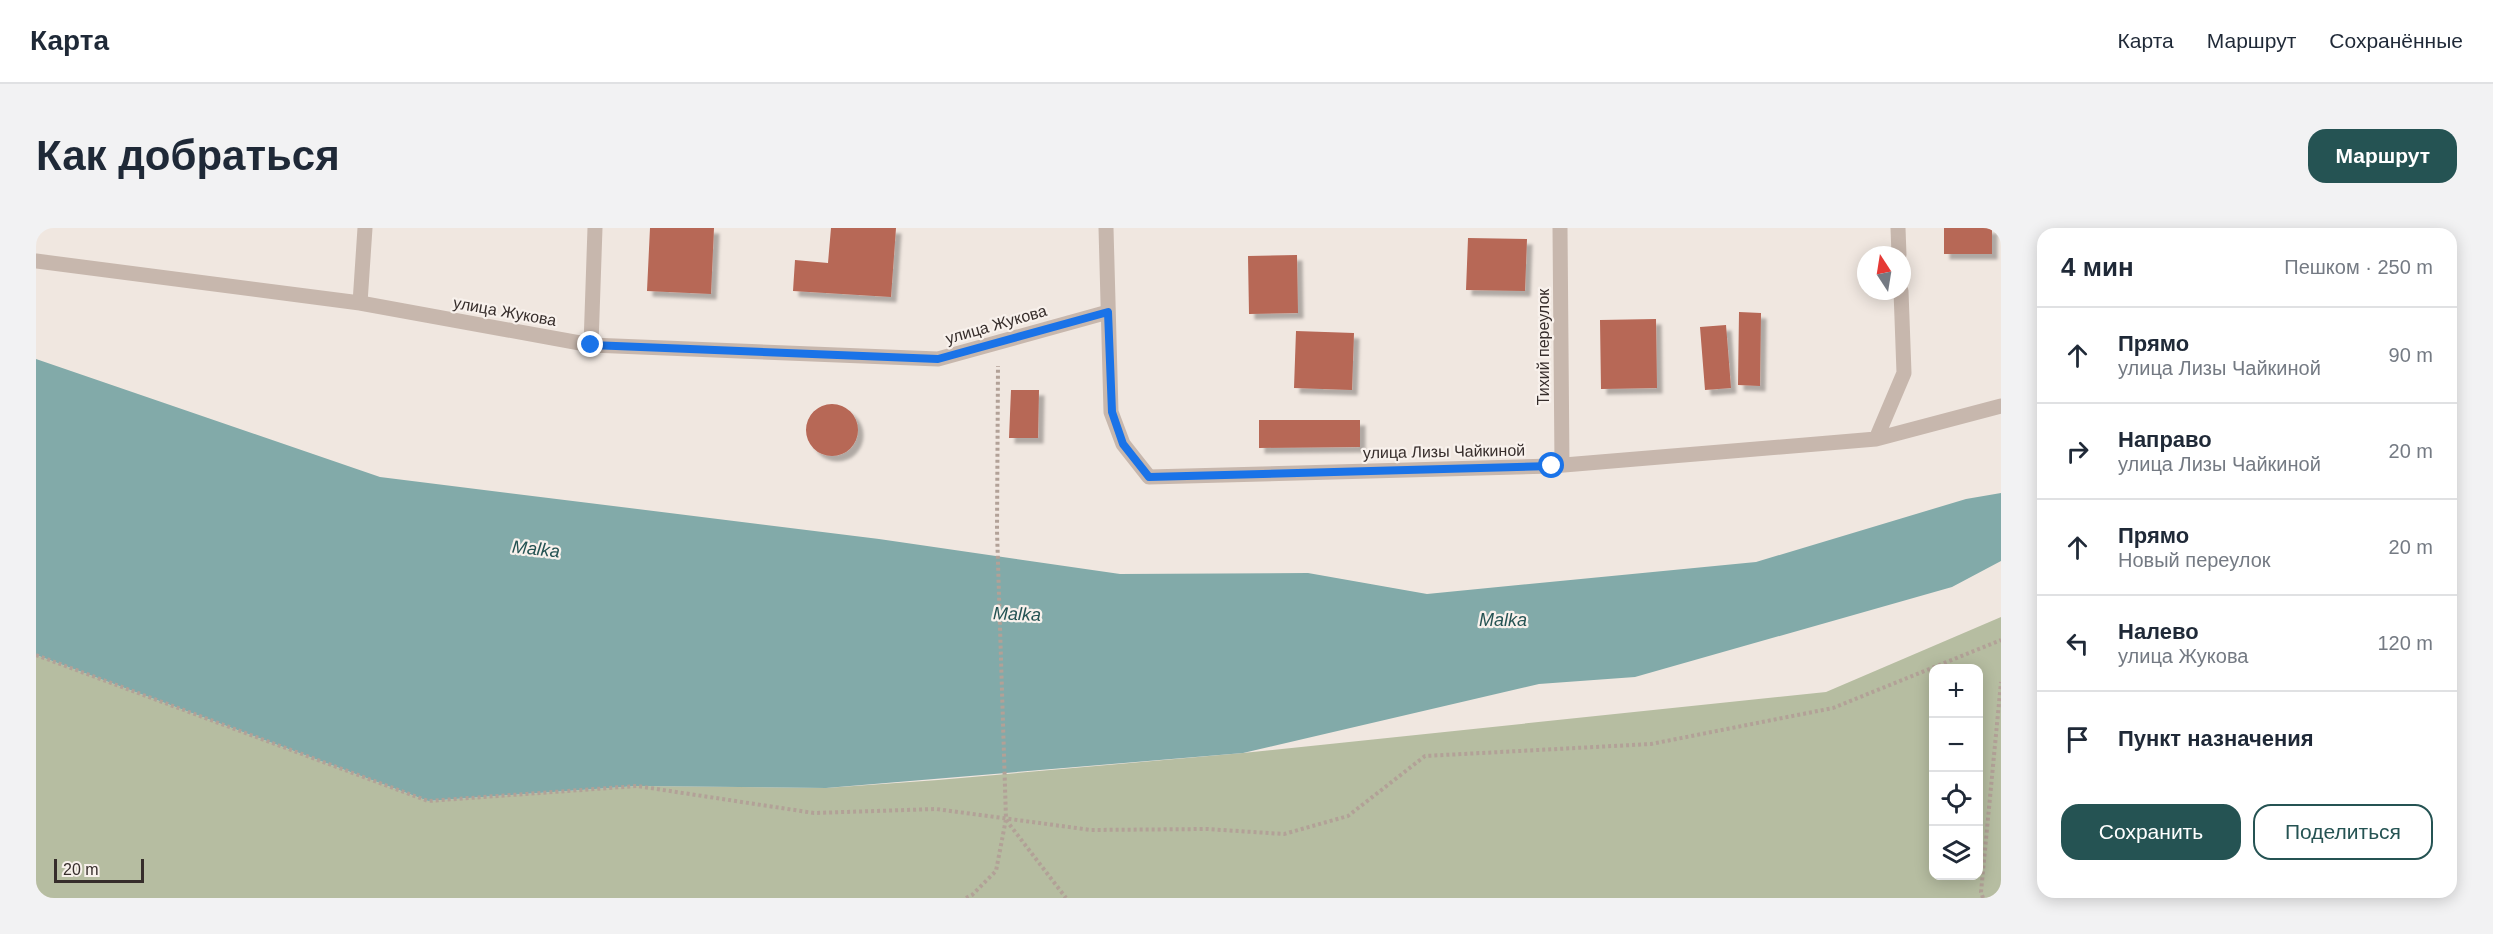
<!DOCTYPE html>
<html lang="ru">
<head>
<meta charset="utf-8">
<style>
  body { margin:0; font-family:Helvetica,sans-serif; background:#f2f2f3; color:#1f2937 }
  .controls { position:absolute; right:18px; bottom:18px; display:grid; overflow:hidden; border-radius:12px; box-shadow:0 3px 15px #0003 }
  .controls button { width:54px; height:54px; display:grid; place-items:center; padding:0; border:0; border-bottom:2px solid #e0e1e3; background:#fff; color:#1f2937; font:30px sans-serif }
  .compass { position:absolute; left:1821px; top:18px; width:54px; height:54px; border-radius:50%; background:#fff; box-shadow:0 3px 15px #0003; rotate:348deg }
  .scale { position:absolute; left:18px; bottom:15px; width:90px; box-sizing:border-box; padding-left:6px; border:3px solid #362d2b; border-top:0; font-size:16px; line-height:21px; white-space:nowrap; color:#362d2b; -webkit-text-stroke:4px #f8f1ec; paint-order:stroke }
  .stop { position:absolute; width:18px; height:18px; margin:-14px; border:4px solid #1a73e8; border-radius:50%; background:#fff }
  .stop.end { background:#1a73e8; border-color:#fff; box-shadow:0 2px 6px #0008 }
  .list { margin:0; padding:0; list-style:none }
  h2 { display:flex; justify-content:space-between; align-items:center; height:78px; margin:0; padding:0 24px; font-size:26px }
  h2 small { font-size:20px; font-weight:400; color:#747a83 }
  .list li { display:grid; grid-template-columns:39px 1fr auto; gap:18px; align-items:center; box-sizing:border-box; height:96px; padding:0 24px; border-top:2px solid #e0e1e3 }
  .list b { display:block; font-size:22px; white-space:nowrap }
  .list p { margin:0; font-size:20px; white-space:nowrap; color:#747a83 }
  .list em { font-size:20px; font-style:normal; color:#747a83 }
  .actions { display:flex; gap:12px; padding:18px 24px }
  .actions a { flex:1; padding:14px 0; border:2px solid #255353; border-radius:18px; text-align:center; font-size:21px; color:#255353 }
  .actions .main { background:#255353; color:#fff }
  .icon { flex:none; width:33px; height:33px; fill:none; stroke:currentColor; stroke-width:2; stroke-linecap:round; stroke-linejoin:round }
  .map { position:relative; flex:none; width:1965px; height:670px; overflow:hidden; border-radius:18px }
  header { display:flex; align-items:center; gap:36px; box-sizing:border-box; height:84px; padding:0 30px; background:#fff; border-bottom:2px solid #e0e1e3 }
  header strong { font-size:28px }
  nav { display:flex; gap:33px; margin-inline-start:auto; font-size:21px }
  .intro { display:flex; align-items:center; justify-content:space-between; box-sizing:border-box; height:144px; padding:0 36px }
  h1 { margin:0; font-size:42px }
  .button { padding:15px 27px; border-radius:18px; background:#255353; color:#fff; font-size:21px; font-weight:700 }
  main { display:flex; gap:36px; padding:0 36px }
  aside { flex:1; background:#fff; border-radius:18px; box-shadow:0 3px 15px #0003 }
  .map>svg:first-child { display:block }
  .green { fill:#b6bda1; fill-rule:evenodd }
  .water { fill:#82aaa9 }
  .building { fill:#b76756; filter:url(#shadow) }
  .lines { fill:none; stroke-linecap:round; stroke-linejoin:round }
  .path { stroke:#b2a197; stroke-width:4; stroke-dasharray:3 3; stroke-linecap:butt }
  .street { stroke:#c7b7ad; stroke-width:15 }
  .route { stroke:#1a73e8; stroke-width:8 }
  .labels { text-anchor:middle; stroke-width:4.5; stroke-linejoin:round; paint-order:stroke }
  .street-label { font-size:16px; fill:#362d2b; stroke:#f8f1ec }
  .water-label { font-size:18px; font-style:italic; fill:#255353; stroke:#f8f1ec }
</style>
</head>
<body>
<header>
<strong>Карта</strong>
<nav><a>Карта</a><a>Маршрут</a><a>Сохранённые</a></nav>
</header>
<div class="intro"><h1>Как добраться</h1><a class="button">Маршрут</a></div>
<main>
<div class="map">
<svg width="1965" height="670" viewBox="0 0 1965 670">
  <defs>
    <filter id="shadow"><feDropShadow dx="5.5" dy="5.5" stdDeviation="1.5" flood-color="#0004"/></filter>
  </defs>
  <rect width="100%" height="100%" fill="#f0e7e0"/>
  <path class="green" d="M1965,389V670H0V427L392,573L601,558L790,560L902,552L1207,525L1790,464ZM1898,440H1942V648H1898Z"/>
  <path class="water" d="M0,131L344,249L843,311L1084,346L1272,345L1391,366L1720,334L1930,271L1965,265V333L1916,359L1599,449L1503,456L1207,525L790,560L601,558L392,573L0,427Z"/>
  <path class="building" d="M614,0H678L675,66L611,63Z
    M795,0H860L855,69L757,63L759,32L792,35Z
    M1908,0H1956V26H1908Z
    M1432,10L1491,11L1489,63L1430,62Z
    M1261,27L1262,85L1213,86L1212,28Z
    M1703,84L1725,85L1724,158L1702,157Z
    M1620,91L1621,160L1565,161L1564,92Z
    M1690,97L1695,160L1669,162L1664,99Z
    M1260,103L1318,105L1316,162L1258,160Z
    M975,162H1003L1002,210H973Z
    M770 202a26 26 0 1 1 52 0a26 26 0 1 1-52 0Z
    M1223,192H1324V219L1223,220Z"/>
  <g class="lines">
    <path class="path" d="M0,427L392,573L601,558L778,585L900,581L1055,602L1171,601L1248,606L1312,588L1389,528L1615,516L1797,480L1965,412
      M970,592L1030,670
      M930,670L936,667L960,643L970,591L961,303L962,138
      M1947,670L1945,664L1965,454"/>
    <path class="street" d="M1070,0L1075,184L1087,216L1113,249L1516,238L1840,211L1868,145L1865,63
      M1524,0L1526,237
      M1862,0L1863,27
      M0,33L324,75L555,117L902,131L1072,84
      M324,75L329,0
      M555,117L559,0
      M1840,211L1965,178"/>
  </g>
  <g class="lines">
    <path class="route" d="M555,117L902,131L1072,84L1076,184L1087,216L1113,249L1516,238"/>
  </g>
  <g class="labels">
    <g class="street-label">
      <text transform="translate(469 83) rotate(10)" y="6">улица Жукова</text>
      <text transform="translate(960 96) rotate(-16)" y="6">улица Жукова</text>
      <text transform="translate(1507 119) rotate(-90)" y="6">Тихий переулок</text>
      <text transform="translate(1408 223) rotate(-1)" y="6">улица Лизы Чайкиной</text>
    </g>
    <g class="water-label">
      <text transform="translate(500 321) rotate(6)" y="6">Malka</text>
      <text transform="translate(981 386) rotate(2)" y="6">Malka</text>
      <text x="1467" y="398">Malka</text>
    </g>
  </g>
</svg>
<div class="controls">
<button>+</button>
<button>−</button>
<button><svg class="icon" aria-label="locate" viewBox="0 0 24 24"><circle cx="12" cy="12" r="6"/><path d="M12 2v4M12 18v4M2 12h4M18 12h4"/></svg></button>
<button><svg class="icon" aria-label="layers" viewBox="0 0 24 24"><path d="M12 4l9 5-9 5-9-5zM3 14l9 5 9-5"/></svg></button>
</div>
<svg class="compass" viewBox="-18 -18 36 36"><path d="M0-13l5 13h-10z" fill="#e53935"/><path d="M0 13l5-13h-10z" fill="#747a83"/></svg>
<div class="scale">20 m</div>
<div class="stop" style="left:1516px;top:238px"></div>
<div class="stop end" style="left:555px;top:117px"></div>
</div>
<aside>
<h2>4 мин<small>Пешком · 250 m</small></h2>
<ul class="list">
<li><svg class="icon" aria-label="ahead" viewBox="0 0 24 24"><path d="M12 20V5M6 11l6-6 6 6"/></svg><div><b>Прямо</b><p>улица Лизы Чайкиной</p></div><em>90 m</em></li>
<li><svg class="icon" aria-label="right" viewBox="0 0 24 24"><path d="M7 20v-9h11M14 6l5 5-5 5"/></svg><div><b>Направо</b><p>улица Лизы Чайкиной</p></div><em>20 m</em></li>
<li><svg class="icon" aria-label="ahead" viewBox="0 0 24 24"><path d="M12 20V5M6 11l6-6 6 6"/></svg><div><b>Прямо</b><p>Новый переулок</p></div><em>20 m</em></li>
<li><svg class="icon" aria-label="left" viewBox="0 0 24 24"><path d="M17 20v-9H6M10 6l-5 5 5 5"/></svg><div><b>Налево</b><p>улица Жукова</p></div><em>120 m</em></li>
<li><svg class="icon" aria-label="arrive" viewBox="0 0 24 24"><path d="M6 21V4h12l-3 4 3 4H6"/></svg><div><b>Пункт назначения</b></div></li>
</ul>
<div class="actions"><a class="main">Сохранить</a><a>Поделиться</a></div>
</aside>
</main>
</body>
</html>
